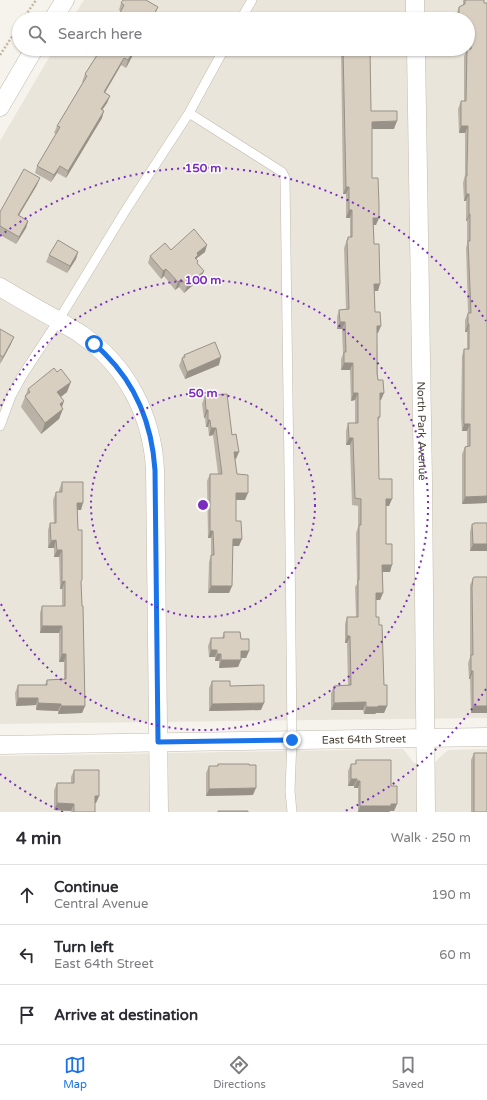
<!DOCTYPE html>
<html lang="en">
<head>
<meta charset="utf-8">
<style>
  body { margin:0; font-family:"Varela Round",sans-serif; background:#f2f2f3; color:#2b2b33 }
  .stop { position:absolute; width:12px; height:12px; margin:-9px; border:3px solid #1a73e8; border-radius:50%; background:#fff }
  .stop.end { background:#1a73e8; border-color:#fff; box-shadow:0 1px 4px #0008 }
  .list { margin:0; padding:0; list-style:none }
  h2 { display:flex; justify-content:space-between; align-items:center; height:52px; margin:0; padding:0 16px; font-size:17px }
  h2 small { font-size:13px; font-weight:400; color:#7c7c81 }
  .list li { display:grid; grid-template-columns:26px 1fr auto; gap:12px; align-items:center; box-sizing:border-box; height:60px; padding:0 16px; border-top:1px solid #e1e1e2 }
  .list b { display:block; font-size:15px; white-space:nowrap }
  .list p { margin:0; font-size:13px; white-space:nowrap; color:#7c7c81 }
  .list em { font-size:13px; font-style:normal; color:#7c7c81 }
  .icon { flex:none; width:22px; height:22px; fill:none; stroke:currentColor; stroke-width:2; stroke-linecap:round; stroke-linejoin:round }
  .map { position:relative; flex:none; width:487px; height:812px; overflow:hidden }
  .search { position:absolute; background:#fff; box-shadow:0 1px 3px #0004; left:12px; right:12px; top:12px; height:44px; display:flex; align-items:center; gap:10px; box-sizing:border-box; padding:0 14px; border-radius:22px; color:#7c7c81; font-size:15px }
  .sheet { height:232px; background:#fff }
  nav { display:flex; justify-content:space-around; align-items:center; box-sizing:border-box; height:56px; border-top:1px solid #e1e1e2; background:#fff; font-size:11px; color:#7c7c81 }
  nav a { display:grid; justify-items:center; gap:2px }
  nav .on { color:#1a73e8 }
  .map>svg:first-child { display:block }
  .residential { fill:#eae5da }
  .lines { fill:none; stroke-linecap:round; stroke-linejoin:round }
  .lane-casing { stroke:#c2bbae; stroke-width:10 }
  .street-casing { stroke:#c2bbae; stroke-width:19 }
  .path { stroke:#c4b79f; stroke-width:2.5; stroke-dasharray:2 2; stroke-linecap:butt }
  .lane { stroke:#fff; stroke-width:9 }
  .street { stroke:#fff; stroke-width:18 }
  .wall { fill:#bab2a6 }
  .shaded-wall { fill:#979187 }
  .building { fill:#d8cfc1; stroke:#979187 }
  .route { stroke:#1a73e8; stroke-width:5 }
  .ring { fill:none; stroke:#7b2cbf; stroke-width:2; stroke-dasharray:2 4 }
  .labels { text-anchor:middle; stroke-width:3; stroke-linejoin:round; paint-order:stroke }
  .street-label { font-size:11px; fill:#4b4439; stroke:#fff }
  .centre { fill:#7b2cbf; stroke:#fff; stroke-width:2 }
  .ring-label { font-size:12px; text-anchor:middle; font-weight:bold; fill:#7b2cbf; stroke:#fff; stroke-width:3; stroke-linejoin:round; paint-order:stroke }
</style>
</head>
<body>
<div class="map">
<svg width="487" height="812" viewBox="0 0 487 812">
  <rect width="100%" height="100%" fill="#f6f3ec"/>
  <path class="residential" d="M84,0H487V718L0,724V141L54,49H468V19H72Z
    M403,749L414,763L435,762L448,750L487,749V812H0V756Z"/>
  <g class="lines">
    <defs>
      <path id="lane" d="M241,19L252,0
        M189,113L282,172L285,178L290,543L292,740L290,791L292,812
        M0,426L11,396L22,376L58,321L127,208L189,113L224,49"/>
      <g id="street">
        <path d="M415,0V19"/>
        <path d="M53,19L65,0"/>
        <path id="s1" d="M416,49L423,483L426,812"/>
        <path d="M0,107L34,49"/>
        <path d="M0,287C19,298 37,309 56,319C64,325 74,329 82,335C127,366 152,416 155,469L159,812"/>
        <path id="s2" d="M0,745L487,737"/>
      </g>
    </defs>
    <use href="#lane" class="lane-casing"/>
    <use href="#street" class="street-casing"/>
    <path class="path" d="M23,19L36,0
      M0,55L19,26"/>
    <use href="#lane" class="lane"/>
    <use href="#street" class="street"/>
  </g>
  <path class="wall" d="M463,0H484L487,503L462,504V454L465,447L467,446V431H462L461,416L462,356L464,349H467V332H465V320L468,313L466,248L467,244V221H466V201H464L463,183L465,175V133H459L458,109L461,101H464V56L467,49H468V19H457L456,15L459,7L463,5Z
    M121,3L155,14L121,12L119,10Z
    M101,49H136L126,68L121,65L105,93L110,96L107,103L102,110V118L66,178L57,173L51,182L35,173L37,166L56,134L54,133L57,126L83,82H82L85,74Z
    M341,49H343L371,111L394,129H372V178L376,225H373L374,244L378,291H374L375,312L378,333H377L378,380L381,400H380V417L378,422L379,479L389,506H386V544L390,572H383V593L380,600H376V617L379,625L384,685L387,706L384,713H376L375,714H364L363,710H331V693L334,686L348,685L347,643H345V624L347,617H356L355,587L357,584L356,533L358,527V506L352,505L350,445H346V431L348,423H355V400L351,401L350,370H341V359L343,354L342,329H337V317L339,310L346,309L344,248L348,237H350V218H346V194H343Z
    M37,185L19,215L28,221L26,228L16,244L0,235V212Z
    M171,250L205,252L197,258L196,259L201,278L184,293L179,287L175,290L164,276L161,279L148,263L150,256Z
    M78,252L76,259L67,273L46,262L49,255Z
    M0,329L11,344L0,364Z
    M184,355L219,365L185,379L179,366L182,358L183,357Z
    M28,389L67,392L61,397L62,407L59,419L41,434L21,407Z
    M205,396L232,435L236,459H235L237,474L245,500H236V521L239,546H233L232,586L229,593H208L209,562L211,555V538H208L207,481L210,474H218L213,435L209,436L208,427H206L205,418H204L202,404Z
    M62,482L81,510H77L81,584L85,706L82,713L58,714V711L36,710V705L16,706L15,693L18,685H45L47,680L64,679V662H59V633H40V613L42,606H62V589H60L59,557H54V548H48V530L50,523H54L53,500L56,492H59V490Z
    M474,523L487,551H470V532L472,524H474Z
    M473,578L487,713H471L470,679H469L468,663L470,657V585Z
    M224,632L241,639L249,651L246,658H241L238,667L219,668V661H215V657H209L208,646L211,638H222Z
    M212,681L230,686L261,710L209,711V688Z
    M474,753L487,812H471V760Z
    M356,760L391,786L397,804L394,811H390L389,812H358V788H354V786H348V771L351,764H355Z
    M218,764L253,795L206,796V773L209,766H217Z
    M74,770L99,796L96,803H95V812H71V811L54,810V790L57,783H71V777Z"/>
  <path class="shaded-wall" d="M158,7L155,14L153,19H151Z
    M468,22H470L468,29Z
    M135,49H136L126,68L128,60Z
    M124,58L121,65L101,99L104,92Z
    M110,96L107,103L98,116L101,109Z
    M104,111L102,118L66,178L68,171Z
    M397,121L394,129H369L372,122Z
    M461,126H468L465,133H459Z
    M60,166L57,173L51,182L54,175Z
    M40,178L37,185L15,222L18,215Z
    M346,187H349L346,194H343Z
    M466,194H469L466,201H464Z
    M349,210H352L350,218H346Z
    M469,214H470L467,221H466Z
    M373,218H379L376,225H371Z
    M28,221L26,228L16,244L19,237Z
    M207,245L205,252L197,258L195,262L192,265L197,253Z
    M78,252L76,259L67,273L70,266Z
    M166,269L164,276L161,279L163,271Z
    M204,271L201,278L184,293L187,286Z
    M181,279L179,287L175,290L178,282Z
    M374,284H380L378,291H371Z
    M340,322H345L342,329H337Z
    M468,324H469L467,332H465Z
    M377,326H381L378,333H374Z
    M14,337L11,344L0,364L3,357Z
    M221,357L219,365L185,379L187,372Z
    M344,363H353L350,370H341Z
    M71,382L67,392L53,403L57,392Z
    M353,393H358L355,400L351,401Z
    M380,393H384L381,400H377Z
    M64,401L61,410L63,409L59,419L41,434L45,423L60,404Z
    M206,410H208L205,418H204Z
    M208,420H210L208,427H206Z
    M464,424H470L467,431H462Z
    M211,428H216L213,435L209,436Z
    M349,438H353L350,445H346Z
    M234,452H239L236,459H231Z
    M236,493H248L245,500H234Z
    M487,496V503L462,504L465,497Z
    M386,499H392L389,506H384Z
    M77,503H83L81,510H75Z
    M210,531H213L211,538H208Z
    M233,539H242L239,546H230Z
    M56,540L54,548H48L51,541Z
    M473,544H487V551H470Z
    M57,550H62L59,557H54Z
    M382,565H392L390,572H380Z
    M65,581L62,589H60L62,582Z
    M211,586H232L229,593H208Z
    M376,593H383L380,600H373Z
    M42,626H62L59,633H40Z
    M347,636H350L347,643H345Z
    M211,650H217L215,657H209Z
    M241,651H249L246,658H238Z
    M62,654H66L64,662H59Z
    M217,654H221L219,661H215Z
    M221,660H241L238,667L219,668Z
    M471,671H473L470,679H469Z
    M18,698H38L36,705L16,706Z
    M366,702L363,710H331L334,703Z
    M38,703L61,704L58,711L36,710Z
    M264,703L261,710L209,711L212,704Z
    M61,706H85L82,713L58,714Z
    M378,706H387L384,713H376L375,714H364L366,707Z
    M473,706H487V713H471Z
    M351,779H357L354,786H348Z
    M357,781H360L358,788H354Z
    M256,788L253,795L206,796L209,789Z
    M95,796H99L96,803H93Z
    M57,803L74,804L71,811L54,810Z
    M391,804H397L394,811H390L389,812H358L360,806Z"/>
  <path class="building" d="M123,0H146L158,7L151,19H117L124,5L121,3Z
    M465,0H484V3H487V496L465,497V447L470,446V424H464V349H469V324H468V313H471L468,241H470V214H469V194H466V176H467V168L468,126H461V101H466L467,49H471L470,22H468V19H459V7L465,4Z
    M101,49H135L128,60L124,58L104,92L110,96L101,109L104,111L68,171L60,166L54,175L37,166L60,127L57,126L87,76L85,74Z
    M343,49H370L371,111H397V121L372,122V178H378L379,204V218H373L374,244H379L380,284H374L375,312H380L381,326H377V373L378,380H383L384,393H380V417H378L379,479H392V499H386V544H392V565H382L383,593H376V617H379V625H382L384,685H387V706H378V707H366V702L334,703V686L351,685L350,636H347V617H358V580H359V525H361V499L355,498L353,438H349L348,423H358V393H353V363H344V352H346L345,322H340L339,310L349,309L347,240H348V237H352V210H349V187H346Z
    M24,169L40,178L18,215L28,221L19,237L0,226V212Z
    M194,229L207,245L197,253L198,255L195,258L198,261L197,263L204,271L187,286L181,279L178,282L166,269L163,271L150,256L165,243L171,250Z
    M58,240L78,252L70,266L49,255Z
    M0,329L14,337L3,357L0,355Z
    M215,342L221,357L187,372L182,358L185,357L184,355Z
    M54,368L57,372L61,369L71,382L57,392L64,401L60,404L63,409L45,423L25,396L30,392L28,389Z
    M227,394L232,435L236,434L239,452H234L237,474L248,475V493H236V521H241L242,539H233L232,586H211V555H214L213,531H210V474H222L216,428H211L210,420H208V410H206L205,396Z
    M62,482H83V503H77L78,530H82V580L81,581L82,606H83L85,706H61V704L38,703V698H18V685H47V680L66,679V654H62V626H42V606H65V581L62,582V550H57L56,540L51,541L50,523H56V492H62Z
    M474,523H487V544H473L472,524H474Z
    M474,577H487V706H473V671H471V655H473L472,587L473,578Z
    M224,632H240L241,639H249V651H241V660H221V654H217V650H211V638H224Z
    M212,681H230V686L264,685V703L212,704Z
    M474,753H487V812H474Z
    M356,760H391V786H397V804H391V806H360V781H357V779H351V764H356Z
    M218,764H249V765H256V788L209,789V766H218Z
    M74,770H99V796H95V812H74V804L57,803V783H74Z
    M218,811H248V812H218Z"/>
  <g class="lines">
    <path class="route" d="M94,344C98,347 101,350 105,354C136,385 152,425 155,470L158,742L292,740"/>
  </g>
  <g class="ring">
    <circle cx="203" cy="505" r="112"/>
    <path d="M1 406A225 225 0 1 1 1 604"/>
    <path d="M486 689A337 337 0 0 1 343 812M63 812A337 337 0 0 1 0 774M0 236A337 337 0 0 1 486 321"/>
  </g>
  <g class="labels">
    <g class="street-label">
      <text dy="4" stroke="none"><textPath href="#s1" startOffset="382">North Park Avenue</textPath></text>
      <text dy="4" stroke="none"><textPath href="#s2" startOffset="364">East 64th Street</textPath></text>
    </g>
  </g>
  <circle cx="203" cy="505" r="6" class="centre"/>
  <g class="ring-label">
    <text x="203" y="172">150 m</text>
    <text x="203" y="284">100 m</text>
    <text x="203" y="397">50 m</text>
  </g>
</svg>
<div class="stop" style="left:94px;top:344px"></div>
<div class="stop end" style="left:292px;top:740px"></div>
<div class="search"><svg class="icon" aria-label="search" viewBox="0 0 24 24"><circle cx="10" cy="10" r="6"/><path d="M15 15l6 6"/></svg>Search here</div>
</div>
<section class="sheet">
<h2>4 min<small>Walk · 250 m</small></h2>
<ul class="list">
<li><svg class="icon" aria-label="ahead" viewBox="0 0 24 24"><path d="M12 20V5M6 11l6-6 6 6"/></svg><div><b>Continue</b><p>Central Avenue</p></div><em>190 m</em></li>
<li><svg class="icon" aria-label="left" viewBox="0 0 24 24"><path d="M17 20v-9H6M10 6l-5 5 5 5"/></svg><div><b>Turn left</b><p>East 64th Street</p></div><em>60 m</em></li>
<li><svg class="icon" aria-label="arrive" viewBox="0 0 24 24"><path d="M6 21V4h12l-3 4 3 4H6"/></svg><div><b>Arrive at destination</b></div></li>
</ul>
</section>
<nav>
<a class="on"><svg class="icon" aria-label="map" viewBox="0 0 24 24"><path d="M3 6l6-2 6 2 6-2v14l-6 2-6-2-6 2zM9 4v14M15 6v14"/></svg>Map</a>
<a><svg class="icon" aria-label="directions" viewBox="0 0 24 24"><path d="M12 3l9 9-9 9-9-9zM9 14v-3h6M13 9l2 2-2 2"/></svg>Directions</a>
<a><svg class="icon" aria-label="saved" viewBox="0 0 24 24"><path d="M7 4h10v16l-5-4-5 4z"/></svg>Saved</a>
</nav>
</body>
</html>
